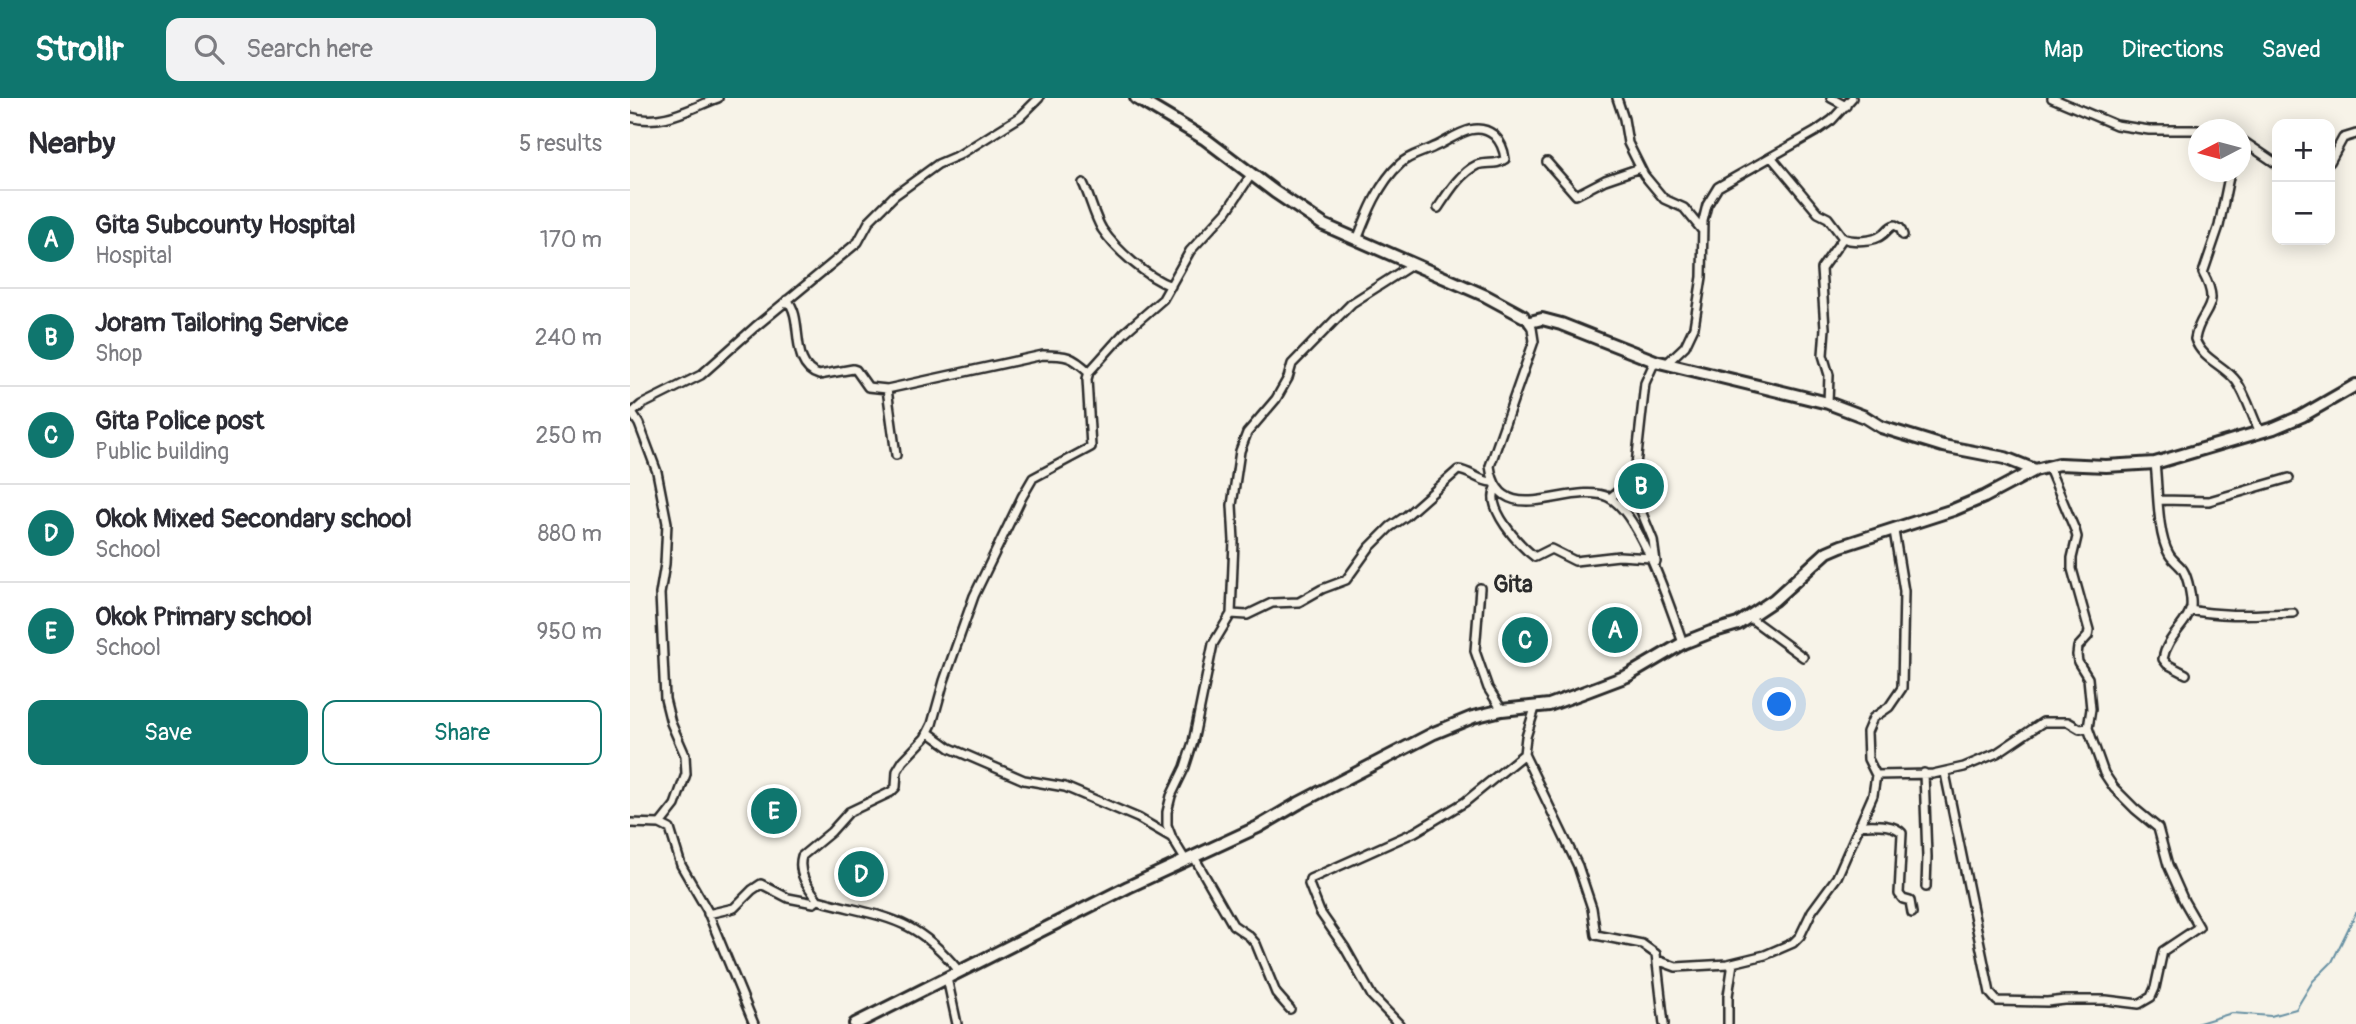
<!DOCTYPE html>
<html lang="en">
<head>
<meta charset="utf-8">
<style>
  body { margin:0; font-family:Pangolin,sans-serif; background:#f2f2f3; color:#2b2b33 }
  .controls { position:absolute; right:21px; top:21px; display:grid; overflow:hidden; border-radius:14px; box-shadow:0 4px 18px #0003 }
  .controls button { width:63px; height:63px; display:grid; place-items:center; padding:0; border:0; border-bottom:2px solid #e1e1e2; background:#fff; color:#2b2b33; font:35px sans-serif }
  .compass { position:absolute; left:1558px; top:21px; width:63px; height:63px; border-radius:50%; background:#fff; box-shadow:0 4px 18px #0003; rotate:264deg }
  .you { position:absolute; left:1150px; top:607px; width:24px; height:24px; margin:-18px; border:5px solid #fff; border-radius:50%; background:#1a73e8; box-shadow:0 0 0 10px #1a73e833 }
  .badge { display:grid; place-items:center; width:46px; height:46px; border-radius:50%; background:#0f766e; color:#fff; font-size:23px; font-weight:700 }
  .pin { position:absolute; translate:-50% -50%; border:4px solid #fff; box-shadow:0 2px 7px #0006 }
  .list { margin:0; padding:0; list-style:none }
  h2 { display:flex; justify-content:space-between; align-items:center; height:91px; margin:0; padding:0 28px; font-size:30px }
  h2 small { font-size:23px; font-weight:400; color:#7c7c81 }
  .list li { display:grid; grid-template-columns:46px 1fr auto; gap:21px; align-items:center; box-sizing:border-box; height:98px; padding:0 28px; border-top:2px solid #e1e1e2 }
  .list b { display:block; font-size:26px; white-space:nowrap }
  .list p { margin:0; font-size:23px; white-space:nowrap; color:#7c7c81 }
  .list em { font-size:23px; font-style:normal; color:#7c7c81 }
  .actions { display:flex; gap:14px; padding:21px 28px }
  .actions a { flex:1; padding:16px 0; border:2px solid #0f766e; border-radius:14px; text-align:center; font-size:24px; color:#0f766e }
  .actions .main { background:#0f766e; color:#fff }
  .icon { flex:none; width:38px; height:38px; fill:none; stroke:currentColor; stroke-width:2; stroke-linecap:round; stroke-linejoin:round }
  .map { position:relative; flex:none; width:1726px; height:926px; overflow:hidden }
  header { display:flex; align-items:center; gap:42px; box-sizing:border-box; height:98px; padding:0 35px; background:#0f766e; color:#fff }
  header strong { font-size:33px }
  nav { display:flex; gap:38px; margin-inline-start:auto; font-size:24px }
  .search { width:490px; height:63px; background:#f2f2f3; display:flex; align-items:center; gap:18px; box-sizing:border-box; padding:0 24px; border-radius:14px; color:#7c7c81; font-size:26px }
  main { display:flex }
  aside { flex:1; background:#fff }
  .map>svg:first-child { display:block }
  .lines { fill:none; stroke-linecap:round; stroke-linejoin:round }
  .stream { stroke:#6891a3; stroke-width:2 }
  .street-casing { stroke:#2b2b2b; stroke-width:12 }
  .secondary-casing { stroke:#2b2b2b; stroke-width:16 }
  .street { stroke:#f7f3e8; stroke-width:7 }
  .secondary { stroke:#f7f3e8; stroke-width:10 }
  .labels { text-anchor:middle; stroke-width:5; stroke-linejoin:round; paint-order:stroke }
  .quarter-label { font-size:23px; font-weight:bold; fill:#2b2b2b; stroke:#f7f3e8 }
</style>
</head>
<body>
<header>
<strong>Strollr</strong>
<div class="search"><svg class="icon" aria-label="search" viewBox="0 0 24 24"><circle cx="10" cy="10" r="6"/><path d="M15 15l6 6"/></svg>Search here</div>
<nav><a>Map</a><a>Directions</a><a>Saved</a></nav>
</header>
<main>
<aside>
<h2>Nearby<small>5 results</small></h2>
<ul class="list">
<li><span class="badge">A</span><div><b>Gita Subcounty Hospital</b><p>Hospital</p></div><em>170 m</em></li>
<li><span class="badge">B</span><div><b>Joram Tailoring Service</b><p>Shop</p></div><em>240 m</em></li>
<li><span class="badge">C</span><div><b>Gita Police post</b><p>Public building</p></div><em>250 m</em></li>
<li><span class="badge">D</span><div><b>Okok Mixed Secondary school</b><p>School</p></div><em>880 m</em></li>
<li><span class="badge">E</span><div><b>Okok Primary school</b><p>School</p></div><em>950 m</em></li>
</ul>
<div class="actions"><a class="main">Save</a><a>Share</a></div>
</aside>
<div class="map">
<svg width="1726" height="926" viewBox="0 0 1726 926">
  <rect width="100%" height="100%" fill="#f7f3e8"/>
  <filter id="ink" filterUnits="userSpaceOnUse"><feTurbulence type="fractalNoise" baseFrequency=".0143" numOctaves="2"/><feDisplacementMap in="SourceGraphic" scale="14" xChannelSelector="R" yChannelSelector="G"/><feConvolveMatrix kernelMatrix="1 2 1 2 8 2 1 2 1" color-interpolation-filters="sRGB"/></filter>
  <g filter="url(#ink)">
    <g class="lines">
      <path class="stream" d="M1566,926L1602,915L1641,918L1666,911L1683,883L1702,864L1726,815"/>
      <defs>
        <path id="street" d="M987,0L994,21L998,45L1014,77L1034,101L1054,110L1071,131
          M1201,0L1216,8
          M1422,0L1486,27L1519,32H1568
          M0,19C33,28 58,11 88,0
          M1610,41L1647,66
          M1142,60L1188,115L1198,120L1213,140C1222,144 1244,144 1252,137C1258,133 1258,129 1265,127L1270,130L1273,137
          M917,64L946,97L975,82L1010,70
          M1700,64L1713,40L1726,36
          M1600,74L1589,128L1573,175C1593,212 1570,210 1565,241C1572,262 1595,267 1607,284C1617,299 1622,318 1630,334
          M453,85C460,99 464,118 472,131C486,152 518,180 541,188
          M727,142C737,116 749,85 770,66C779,57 792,55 804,49C823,41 844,21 864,37C871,44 874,51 875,61C866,68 857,63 847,67C830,75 818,95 808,110
          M157,202C175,220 158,267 189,277L223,271L226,272L238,289L257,291L266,357
          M897,222L902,230L904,243L860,368C869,435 941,382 978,399C1010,414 1041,512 1053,545
          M1025,263L1015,285L1004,385L1009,408L1023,442L1026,464
          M1036,266L1055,248L1064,229L1072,179L1073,123L1077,107L1088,89L1185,34L1202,22L1222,0
          M257,291L413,257C437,257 442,258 459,274
          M1198,305L1199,277L1193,257L1195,230L1191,171L1213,140
          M1525,365C1528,389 1527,436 1539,456C1542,462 1549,466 1553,472C1558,480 1562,500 1561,509C1558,526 1537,538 1533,561L1537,566L1556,576
          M866,390C855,410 889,447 905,459L921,451L945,463L989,458L1021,460
          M980,400L997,386L1004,385
          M1530,402L1579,403L1659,380
          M850,490L845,553L858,590L872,612
          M1560,512C1595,519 1628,516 1663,515
          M601,516L617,517L642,505L669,504L692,491L716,482L739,450L760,429L776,418L828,372C840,373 849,383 862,384
          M1120,520L1173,559
          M905,610L896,639L894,656L948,768L962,810L966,837L1012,846L1026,856L1034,926
          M298,634L320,650L394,682L435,689L508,720L541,739
          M1294,675L1297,759L1296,789
          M1315,675L1360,895L1367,903L1417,904L1435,902H1476L1509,906L1521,899L1525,890L1533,853L1569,829L1554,803L1538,767L1528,730L1505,711L1484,690L1474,675L1458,630L1461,611L1458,580L1448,564L1447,557L1448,549L1458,538L1459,532L1442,471V460L1447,439L1445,432L1418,368
          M1246,677L1303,676L1334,669L1367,655L1413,624H1438L1450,631L1458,630
          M0,725L30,726L40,731L51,767L77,812L124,926
          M30,726L45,707L56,676L55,657L41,625L35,601L30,496L35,466L37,425L27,374L9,326L2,315L11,307L71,277L125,229L228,144L240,122L264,98L308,66L329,57L390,19L409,0
          M1231,727C1244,727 1263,725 1272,735L1269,796L1273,801L1280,803L1282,815
          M564,759L603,827L619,838L626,846L646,895L660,911
          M556,763L542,740L537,727V714L541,698L555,669L563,644L583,546L601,516L604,443L602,407L610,353L617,335L646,301L658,280L662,266L706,221L722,205L783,166
          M188,802C178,789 167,775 172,758L201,734L219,714L261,694L266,689L267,673L273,663L295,640L302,626L314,583L344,498L392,399L403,380L461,349L457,281L459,274L494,235L533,201L560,153L597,113L621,77
          M78,816L104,810L122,792L131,786L158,800L184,805L188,802C252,820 283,816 329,873
          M1027,862L1046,869L1098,866L1135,857L1163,845L1170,838L1182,813L1207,779L1243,697L1246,677L1238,661L1237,634L1243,620L1259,609L1272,590L1274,493L1264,433
          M317,880L327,926
          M769,926L742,898L715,850L690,814L679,786L680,781L785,734L835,704L894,656
          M1098,926V898L1103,865"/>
        <path id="secondary" d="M506,0L575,41L645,94L694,127L856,198L893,218
          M900,224L912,221L931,226L1025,263L1198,305L1235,319L1251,329L1313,348L1375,360L1405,372
          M225,926L498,789L628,729L669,705L804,635L843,619L872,612L919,607L952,595L997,578L1053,545L1081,534L1108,526L1144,502L1197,454L1211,448L1323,412L1354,399L1405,372L1429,366L1476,368L1525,365L1644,330L1672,318L1726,287"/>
      </defs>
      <use href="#street" class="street-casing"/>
      <use href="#secondary" class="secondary-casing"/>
      <use href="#street" class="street"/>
      <use href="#secondary" class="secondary"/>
    </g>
  </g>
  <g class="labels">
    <g class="quarter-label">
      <text x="883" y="494">Gita</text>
    </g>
  </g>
</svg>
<div class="controls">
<button>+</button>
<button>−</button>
</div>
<svg class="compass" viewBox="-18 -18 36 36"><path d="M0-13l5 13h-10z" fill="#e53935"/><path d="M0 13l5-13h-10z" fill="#7c7c81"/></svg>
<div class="you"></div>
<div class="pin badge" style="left:985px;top:532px">A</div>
<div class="pin badge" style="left:1011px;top:388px">B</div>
<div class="pin badge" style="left:895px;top:542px">C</div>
<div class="pin badge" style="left:231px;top:776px">D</div>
<div class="pin badge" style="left:144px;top:713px">E</div>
</div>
</main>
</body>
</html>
